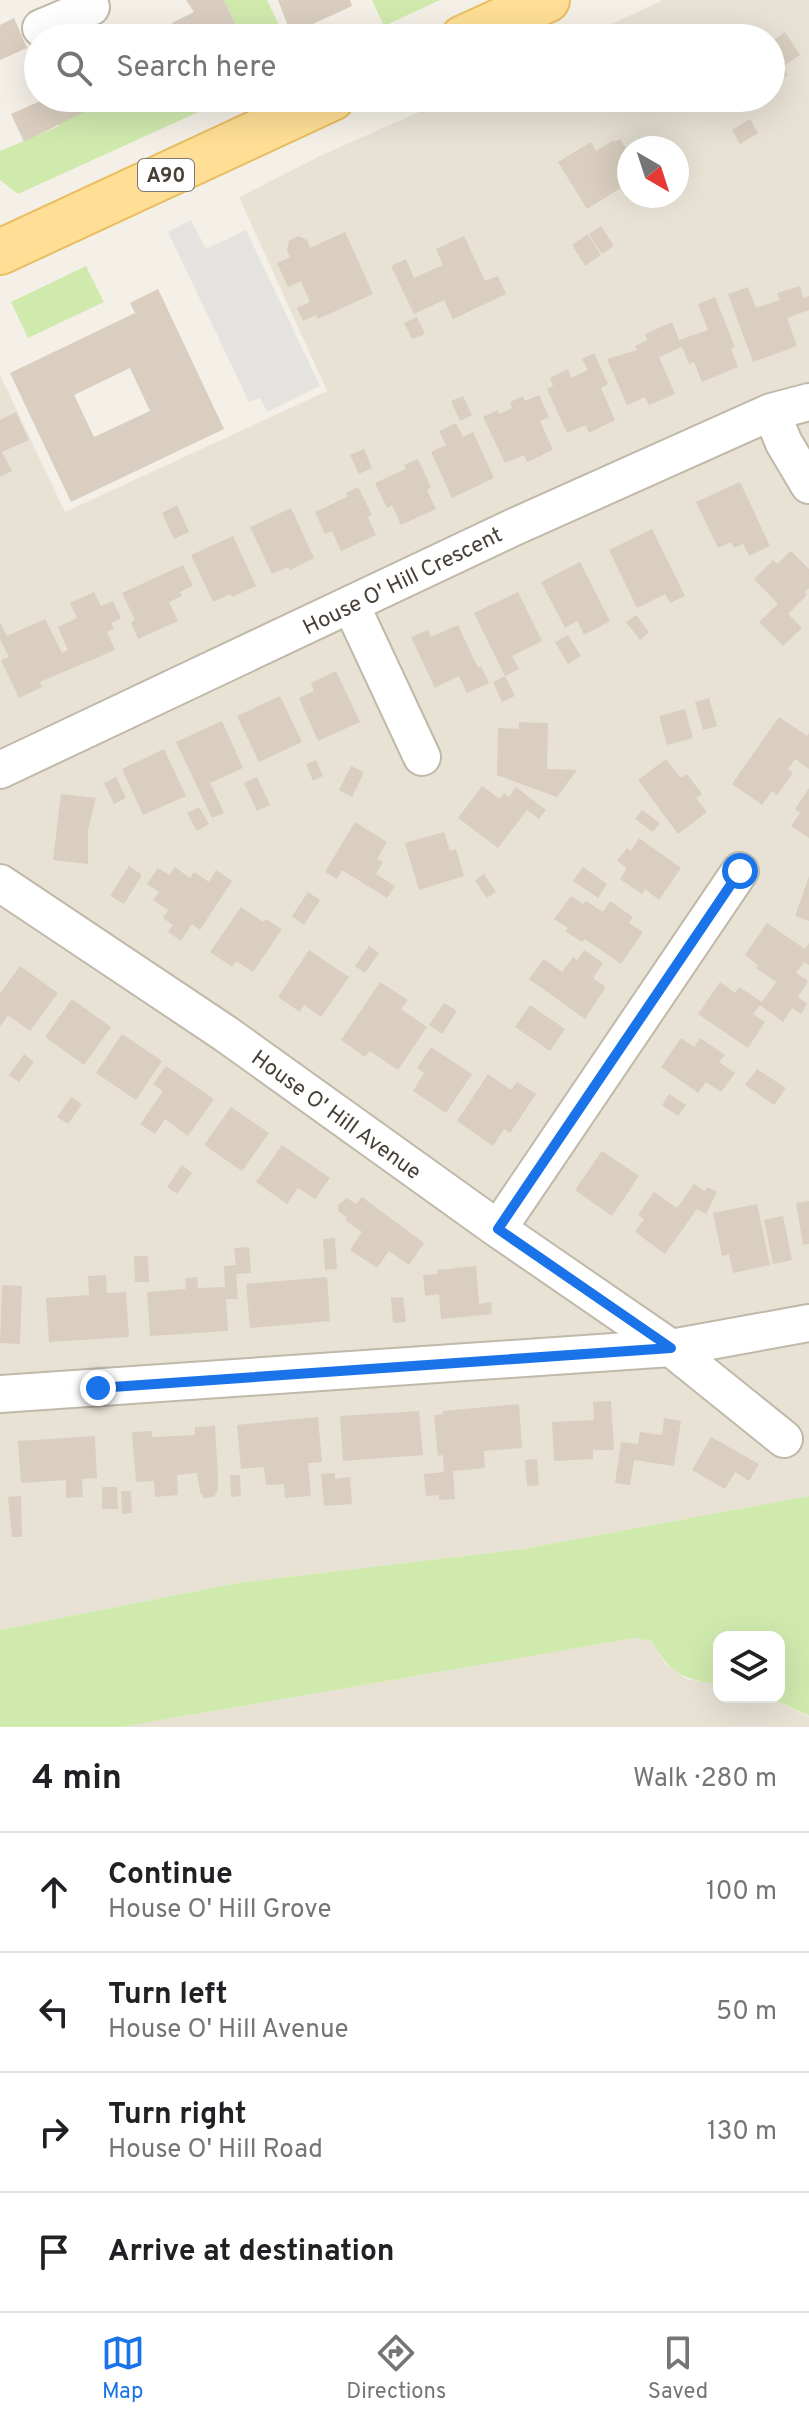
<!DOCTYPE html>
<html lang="en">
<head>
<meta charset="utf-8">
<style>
  body { margin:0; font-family:Overpass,sans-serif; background:#f2f2f2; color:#202124 }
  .controls { position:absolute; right:24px; bottom:24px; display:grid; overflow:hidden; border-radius:16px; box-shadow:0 8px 32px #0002 }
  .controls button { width:72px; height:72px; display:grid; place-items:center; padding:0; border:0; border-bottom:2px solid #e0e0e0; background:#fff; color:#202124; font:40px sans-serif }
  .compass { position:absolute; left:617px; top:136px; width:72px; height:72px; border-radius:50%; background:#fff; box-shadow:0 8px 32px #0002; rotate:141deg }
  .stop { position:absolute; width:24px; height:24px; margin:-18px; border:6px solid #1a73e8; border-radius:50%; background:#fff }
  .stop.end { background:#1a73e8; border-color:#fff; box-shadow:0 2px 8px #0008 }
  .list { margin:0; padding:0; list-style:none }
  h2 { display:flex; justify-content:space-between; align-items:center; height:104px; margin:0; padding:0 32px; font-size:34px }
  h2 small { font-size:26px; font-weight:400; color:#757577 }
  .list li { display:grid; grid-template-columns:52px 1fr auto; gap:24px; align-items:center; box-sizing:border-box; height:120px; padding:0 32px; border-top:2px solid #e0e0e0 }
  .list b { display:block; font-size:30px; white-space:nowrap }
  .list p { margin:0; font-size:26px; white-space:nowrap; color:#757577 }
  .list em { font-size:26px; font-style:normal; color:#757577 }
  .icon { flex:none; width:44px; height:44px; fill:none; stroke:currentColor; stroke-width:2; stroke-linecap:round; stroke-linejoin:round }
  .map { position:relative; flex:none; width:809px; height:1727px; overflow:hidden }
  .search { position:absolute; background:#fff; box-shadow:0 8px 32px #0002; left:24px; right:24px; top:24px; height:88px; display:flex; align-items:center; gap:20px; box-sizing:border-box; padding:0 28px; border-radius:44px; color:#757577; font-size:30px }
  .sheet { height:584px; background:#fff }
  nav { display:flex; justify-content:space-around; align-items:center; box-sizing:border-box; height:112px; border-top:2px solid #e0e0e0; background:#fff; font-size:22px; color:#757577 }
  nav a { display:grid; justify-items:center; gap:4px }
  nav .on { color:#1a73e8 }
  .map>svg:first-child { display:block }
  .residential { fill:#e8e2d5; fill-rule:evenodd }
  .green { fill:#d0eaae }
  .parking { fill:#e5e3df }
  .building { fill:#d9cebf; fill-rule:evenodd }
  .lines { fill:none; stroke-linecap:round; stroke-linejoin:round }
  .minor-casing { stroke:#c0b8a9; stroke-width:40 }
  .major-casing { stroke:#e9be60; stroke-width:48 }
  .minor { stroke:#fff; stroke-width:36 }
  .major { stroke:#ffdf95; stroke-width:44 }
  .route { stroke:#1a73e8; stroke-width:10 }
  .labels { text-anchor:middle; stroke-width:7; stroke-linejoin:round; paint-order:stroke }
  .shield { fill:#fff; stroke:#7f7972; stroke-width:2 }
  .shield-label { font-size:20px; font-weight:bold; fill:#484036 }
  .street-label { font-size:22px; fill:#484036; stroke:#fff }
</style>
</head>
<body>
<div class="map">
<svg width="809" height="1727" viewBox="0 0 809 1727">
  <rect width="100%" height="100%" fill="#f4f0e7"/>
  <path class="residential" d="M663,0H809V1496L523,1549L237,1583L0,1630V375L65,512L327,391L239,197L322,155L451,98H771V38H582ZM629,148H677V196H629Z
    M636,1638L651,1641L665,1663L686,1679L719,1685V1697H769L809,1717V1727H121Z"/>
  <path class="green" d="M224,0H267L285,38H238L241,36Z
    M372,0H440L384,26Z
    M120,98H229L18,194L0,180V151L59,126L58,123L100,104L102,106Z
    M86,266L104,302L28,338L11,302Z
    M809,1496V1716L769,1697H779V1637H719V1685C681,1678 672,1675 651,1641L636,1638L121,1727H0V1630L237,1583L523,1549Z"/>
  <path class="parking" d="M191,220L206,249L246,230L320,386L267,412L260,398L249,402L168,232Z"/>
  <path class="building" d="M186,0H224L241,36L149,38L174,26L172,23L194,12Z
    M278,0H350L352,6L291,34Z
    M14,18L27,48L0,60V25Z
    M785,32L800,55L782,67L788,75L775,84L778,89L771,95V42Z
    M47,98H97L100,104L24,142L11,114Z
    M738,98H766L747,112Z
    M750,119L758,133L740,144L732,130Z
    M620,139L629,153L623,161L629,170V183L587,209L558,162L591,142L596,151L614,140L615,142Z
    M601,226L614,246L602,254L589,234Z
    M345,232L373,294L318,319L316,315L303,321L297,308L310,302L301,281L288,287L277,263L290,257L287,251L289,241L299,236L307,240L310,248Z
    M588,234L601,255L585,266L572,245Z
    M464,236L485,281L498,276L506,294L453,319L444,300L414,314L391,266L406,259L414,278L443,265L436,249Z
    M800,286L803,298L809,296V310L787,318L797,346L753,362L728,294L748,287L756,308L780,300L777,293Z
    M158,289L224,429L71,502L10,373L135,313L130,303ZM130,368L150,411L94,437L74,395Z
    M715,297L735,347L731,349L738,367L702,382L694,362L689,364L682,347L659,357L675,394L649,405L645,397L627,405L607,359L637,350L635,346L647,340L645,334L672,322L679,340L708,330L698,304Z
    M417,317L425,334L412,339L404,323Z
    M594,353L608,384L601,388L615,420L589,433L586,425L567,433L547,389L553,386L550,378L568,369L571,378L588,370L582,359Z
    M539,395L549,417L540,421L553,450L527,462L524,455L505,463L483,417L497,410L499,414L512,408L510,402L523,396L525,401Z
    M463,396L472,415L460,421L451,401Z
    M16,412L29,440L2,452L12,471L0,477V420Z
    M456,423L463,437L473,432L494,478L452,498L431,452L446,445L439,431Z
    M364,449L372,468L359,474L350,455Z
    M418,459L431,487L427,490L436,509L401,525L392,505L387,508L375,483L406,469L404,465Z
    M740,482L770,546L749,556L743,544L734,548L731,542L718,548L696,502Z
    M358,487L372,515L368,517L376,535L341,551L332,531L325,534L315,512L347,497L346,493Z
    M177,505L189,532L174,539L162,513Z
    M291,508L314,558L290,570L288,567L272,574L250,527Z
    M652,529L685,596L670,603L665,594L637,608L609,550Z
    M233,536L256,586L232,597L230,594L213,602L191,555Z
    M791,551L809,569V588L805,592L807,595L788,614L802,628L783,646L759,622L778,604L754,579L773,560L777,564Z
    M580,562L610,621L584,635L577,621L565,628L541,582Z
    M183,565L193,586L180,592L182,596L169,602L178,621L138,639L131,622L135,620L122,593Z
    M94,592L101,606L113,601L121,618L111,623L114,629L107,632L115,650L40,682L42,687L19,698L1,660L9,657L0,639V622L7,636L45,619L62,653L68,650L58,627L77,618L70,603Z
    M518,592L542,641L512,656L519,669L505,676L474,613Z
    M636,615L649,632L640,640L626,622Z
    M458,625L478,668L481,666L489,683L467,693L459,676L435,688L411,637L428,630L431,637Z
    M568,635L581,656L568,664L555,642Z
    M336,671L360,722L318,741L299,698L314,691L311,683Z
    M505,676L515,696L502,702L493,682Z
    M280,696L302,742L259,762L237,716Z
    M709,698L717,726L703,730L695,702Z
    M685,709L693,738L667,745L659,716Z
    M779,717L807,736L809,733V769L795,759L788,769L793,773L777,795L772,791L762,805L732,784Z
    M222,721L243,768L210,783L224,813L212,818L176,742Z
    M519,722L548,723L547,769L577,770L557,797L497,775L498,728L519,729Z
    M164,749L186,796L143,815L122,769Z
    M666,759L681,778L687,774L702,794L696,798L707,812L678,834L638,780Z
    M316,760L323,776L313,781L306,764Z
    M351,766L364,772L352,797L339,790Z
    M116,777L126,798L114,804L104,783Z
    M257,777L270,805L257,811L244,783Z
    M482,786L500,799L504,793L509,797L516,787L546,810L539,819L527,810L498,848L458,818Z
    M809,788V838L791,826L800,813L795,809Z
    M61,794L96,798L88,830V864L53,860Z
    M199,807L209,824L197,831L187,813Z
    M642,810L660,823L653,832L635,819Z
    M355,822L387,842L377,859L383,862L376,874L395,886L387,898L342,870L337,879L325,872Z
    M444,832L450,851L456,849L464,876L419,890L405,843Z
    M639,838L681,868L659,900L645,889L642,894L620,879L627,868L617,861L627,848L631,851Z
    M129,866L142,875L124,904L110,896Z
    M175,867L190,878L194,872L209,882L216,870L232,881L200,930L192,924L181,941L168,932L173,925L163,918L168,910L153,900L159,892L147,884L158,868L169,875Z
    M583,867L607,884L598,898L573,881Z
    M484,874L496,892L487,898L475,881Z
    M809,876V921L795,916Z
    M308,892L320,900L304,925L292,916Z
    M571,896L583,904L586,901L603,912L610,901L633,917L629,923L643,932L621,964L585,939L582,942L565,931L568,928L554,919Z
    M241,907L263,922L266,919L282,929L253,972L236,961L232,967L210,952Z
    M767,923L805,949L809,943V965L804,962L796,973L808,981L798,997L807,1004L801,1014L792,1008L783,1022L760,1005L753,1014L765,1022L748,1048L698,1014L720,982L735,993L739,987L762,1002L776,982L756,968L758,965L745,955Z
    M369,946L379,953L365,973L355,966Z
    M309,950L349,977L321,1017L304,1005L300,1012L278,997Z
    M584,950L603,963L593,978L606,987L585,1019L529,979L544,959L562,972L573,957L577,960Z
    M20,966L58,993L30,1031L8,1015L0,1027V993Z
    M380,982L408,1000L401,1009L427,1027L398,1070L370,1051L365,1057L341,1040Z
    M72,999L111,1027L84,1065L45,1037Z
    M444,1003L457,1011L442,1034L429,1025Z
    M530,1005L565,1029L550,1051L515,1027Z
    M122,1034L162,1061L136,1100L96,1073Z
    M681,1038L694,1047L700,1038L725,1055L719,1062L735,1073L721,1092L706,1082L698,1093L661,1067Z
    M431,1047L472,1074L446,1113L413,1091L424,1073L417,1068Z
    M24,1054L34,1062L19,1082L9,1075Z
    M166,1066L214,1099L188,1136L165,1119L155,1134L140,1124L163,1091L153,1084Z
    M757,1069L786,1088L774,1105L745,1085Z
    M488,1074L511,1090L517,1082L536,1094L510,1133L504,1129L493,1146L457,1121Z
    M669,1094L686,1105L678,1116L662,1105Z
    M71,1097L82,1104L68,1124L57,1117Z
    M231,1107L269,1133L242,1171L204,1145Z
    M282,1145L330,1178L315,1199L298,1188L287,1204L256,1182Z
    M602,1151L639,1176L612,1216L575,1190Z
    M182,1165L192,1173L177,1194L167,1187Z
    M694,1184L705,1191L707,1187L717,1192L706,1214L697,1209L665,1254L635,1232L644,1219L638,1215L654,1192L677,1208Z
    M362,1197L424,1243L409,1265L389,1251L377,1268L350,1250L362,1232L345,1220L347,1217L338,1211V1205L347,1198L356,1204Z
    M809,1201V1244L803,1245L796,1203Z
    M757,1204L770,1265L733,1273L729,1254L722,1256L713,1213Z
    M783,1216L792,1260L773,1264L764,1220Z
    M335,1238L337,1269L325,1270L323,1239Z
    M249,1247L251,1273L236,1274L238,1299H226L228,1331L150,1336L147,1292L186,1289L185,1278L197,1277L198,1288L225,1287L224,1266L236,1265L234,1248Z
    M134,1256H148L149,1282H135Z
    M476,1266L479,1304L491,1302L492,1314L441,1319L439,1294L425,1296L423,1275L437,1274V1270Z
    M106,1275L107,1293L126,1292L129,1337L49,1342L46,1298L89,1295L88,1276Z
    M327,1277L330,1321L250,1328L246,1284Z
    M2,1285L22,1286L20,1344L0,1343Z
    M403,1297L406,1322L393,1323L391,1298Z
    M611,1401L614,1450H593V1459L554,1461L552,1422L594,1420L593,1402Z
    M519,1404L522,1448L484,1451L485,1468L453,1471L455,1499L439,1500V1495L426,1496L424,1474L444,1472L443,1455L438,1456L434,1415L443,1414V1411Z
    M419,1411L423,1455L343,1461L340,1416Z
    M318,1417L322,1462L308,1463L311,1496L285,1498L284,1484L266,1485L264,1467L241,1469L237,1425Z
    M664,1418L681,1421L674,1466L634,1460L630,1485L615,1483L621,1442L638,1444L640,1432L662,1435Z
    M215,1426L218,1476V1490L214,1497L204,1498L200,1492L197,1473L177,1475L178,1495L155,1497L154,1481L136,1482L132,1432L152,1431V1437L195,1435V1427Z
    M95,1436L97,1478L82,1479L83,1497L66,1498V1480L21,1483L18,1441Z
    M711,1437L759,1464L749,1481L735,1472L725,1489L692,1470Z
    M537,1459L539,1485L527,1486L525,1460Z
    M335,1473V1479L350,1477L352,1504L324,1506L321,1474Z
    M230,1475H240L241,1496L231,1497Z
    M102,1487H117L118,1509H102Z
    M121,1491H131L132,1513L122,1514Z
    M21,1496L22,1537H12L8,1497Z"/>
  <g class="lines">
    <defs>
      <path id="minor" d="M41,28L91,7
        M771,412L784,443L809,485
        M351,605L422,757
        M0,770L514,527L771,412L809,402
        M0,883L226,1034L498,1229L671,1348
        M498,1229L740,871
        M0,1394L671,1348
        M784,1439L671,1348L809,1323"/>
      <path id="major" d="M463,38L547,0
        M0,252L332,98"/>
    </defs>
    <use href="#minor" class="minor-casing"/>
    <use href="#major" class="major-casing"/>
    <use href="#minor" class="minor"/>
    <use href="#major" class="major"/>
  </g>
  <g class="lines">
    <path class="route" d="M98,1388L671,1348L498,1229L740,871"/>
  </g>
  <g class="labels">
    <rect class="shield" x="138" y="159" width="56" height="32" rx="6"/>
    <g class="shield-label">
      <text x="166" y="182">A90</text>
    </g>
    <g class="street-label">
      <text transform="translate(402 580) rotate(-26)" y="8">House O' Hill Crescent</text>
      <text transform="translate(337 1114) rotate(36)" y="8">House O' Hill Avenue</text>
    </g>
  </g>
</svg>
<div class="controls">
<button><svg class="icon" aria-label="layers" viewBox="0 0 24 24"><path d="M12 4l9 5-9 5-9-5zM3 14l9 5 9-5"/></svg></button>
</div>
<svg class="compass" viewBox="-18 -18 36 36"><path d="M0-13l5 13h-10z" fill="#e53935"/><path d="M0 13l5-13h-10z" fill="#757577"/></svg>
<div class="stop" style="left:740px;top:871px"></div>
<div class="stop end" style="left:98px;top:1388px"></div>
<div class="search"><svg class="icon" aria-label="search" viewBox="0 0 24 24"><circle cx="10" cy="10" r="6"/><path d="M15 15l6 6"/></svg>Search here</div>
</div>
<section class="sheet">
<h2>4 min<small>Walk · 280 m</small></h2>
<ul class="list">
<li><svg class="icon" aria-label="ahead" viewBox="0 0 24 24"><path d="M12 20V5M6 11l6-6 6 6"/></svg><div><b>Continue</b><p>House O' Hill Grove</p></div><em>100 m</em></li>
<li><svg class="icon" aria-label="left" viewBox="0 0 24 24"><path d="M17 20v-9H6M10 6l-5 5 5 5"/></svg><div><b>Turn left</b><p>House O' Hill Avenue</p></div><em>50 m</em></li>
<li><svg class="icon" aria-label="right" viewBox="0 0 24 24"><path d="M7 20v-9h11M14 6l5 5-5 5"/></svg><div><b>Turn right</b><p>House O' Hill Road</p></div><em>130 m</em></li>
<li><svg class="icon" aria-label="arrive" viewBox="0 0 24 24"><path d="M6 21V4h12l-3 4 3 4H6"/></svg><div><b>Arrive at destination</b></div></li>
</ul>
</section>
<nav>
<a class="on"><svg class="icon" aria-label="map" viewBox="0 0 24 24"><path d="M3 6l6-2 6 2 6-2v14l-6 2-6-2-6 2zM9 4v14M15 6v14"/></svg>Map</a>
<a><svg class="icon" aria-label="directions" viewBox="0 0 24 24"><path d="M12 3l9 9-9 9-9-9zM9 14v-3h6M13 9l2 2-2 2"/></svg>Directions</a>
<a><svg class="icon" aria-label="saved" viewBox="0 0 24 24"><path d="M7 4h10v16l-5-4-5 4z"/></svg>Saved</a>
</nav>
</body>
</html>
